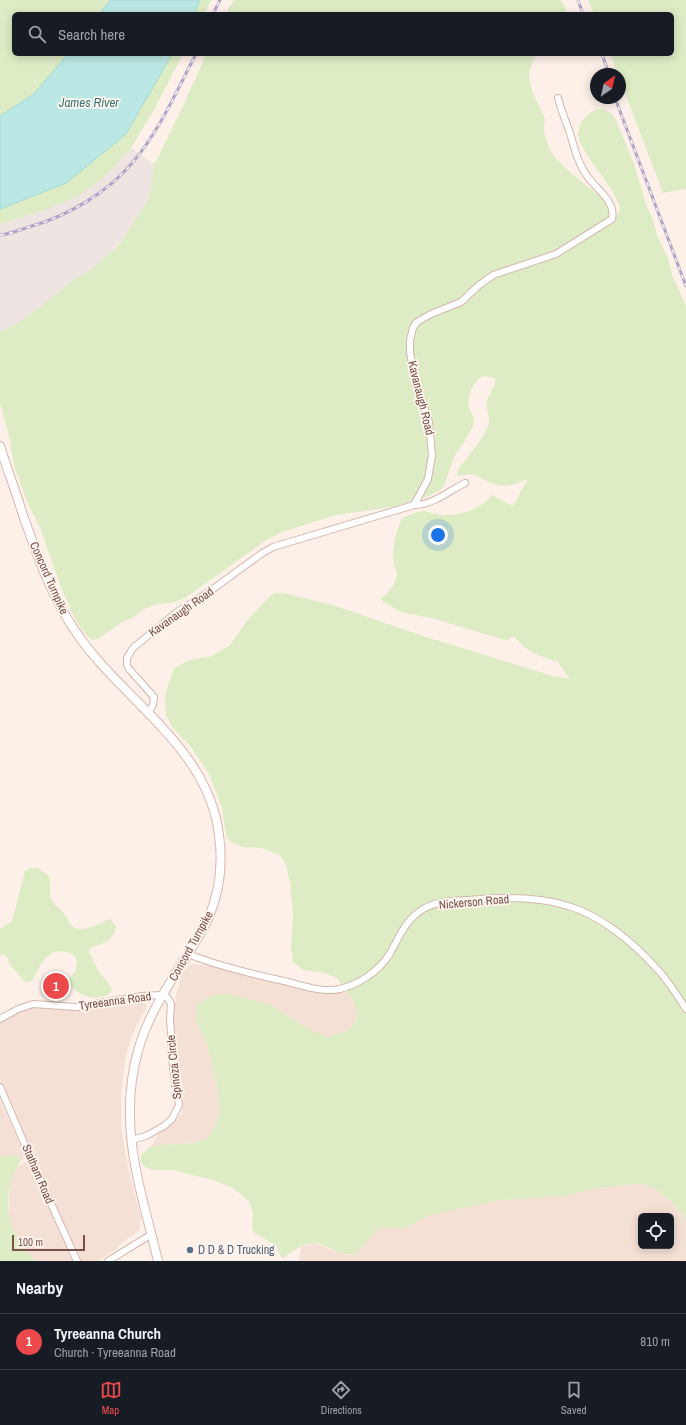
<!DOCTYPE html>
<html lang="en">
<head>
<meta charset="utf-8">
<style>
  body { margin:0; font-family:"Archivo Narrow",sans-serif; background:#20242c; color:#f1f3f6 }
  .controls { position:absolute; right:12px; bottom:12px; display:grid; overflow:hidden; border-radius:6px; box-shadow:0 2px 10px #0003 }
  .controls button { width:36px; height:36px; display:grid; place-items:center; padding:0; border:0; border-bottom:1px solid #363941; background:#171b24; color:#f1f3f6; font:20px sans-serif }
  .compass { position:absolute; left:590px; top:68px; width:36px; height:36px; border-radius:50%; background:#171b24; box-shadow:0 2px 10px #0003; rotate:34deg }
  .scale { position:absolute; left:12px; bottom:10px; width:73px; box-sizing:border-box; padding-left:4px; border:2px solid #79504a; border-top:0; font-size:11px; line-height:14px; white-space:nowrap; color:#79504a; -webkit-text-stroke:3px #fff5ef; paint-order:stroke }
  .you { position:absolute; left:438px; top:535px; width:14px; height:14px; margin:-10px; border:3px solid #fff; border-radius:50%; background:#1a73e8; box-shadow:0 0 0 6px #1a73e833 }
  .badge { display:grid; place-items:center; width:26px; height:26px; border-radius:50%; background:#eb494c; color:#fff; font-size:13px; font-weight:700 }
  .pin { position:absolute; translate:-50% -50%; border:2px solid #fff; box-shadow:0 1px 4px #0006 }
  .list { margin:0; padding:0; list-style:none }
  h2 { display:flex; justify-content:space-between; align-items:center; height:52px; margin:0; padding:0 16px; font-size:17px }
  h2 small { font-size:13px; font-weight:400; color:#9ea1a6 }
  .list li { display:grid; grid-template-columns:26px 1fr auto; gap:12px; align-items:center; box-sizing:border-box; height:56px; padding:0 16px; border-top:1px solid #363941 }
  .list b { display:block; font-size:15px; white-space:nowrap }
  .list p { margin:0; font-size:13px; white-space:nowrap; color:#9ea1a6 }
  .list em { font-size:13px; font-style:normal; color:#9ea1a6 }
  .icon { flex:none; width:22px; height:22px; fill:none; stroke:currentColor; stroke-width:2; stroke-linecap:round; stroke-linejoin:round }
  .map { position:relative; flex:none; width:686px; height:1261px; overflow:hidden }
  .search { position:absolute; background:#171b24; box-shadow:0 2px 10px #0003; left:12px; right:12px; top:12px; height:44px; display:flex; align-items:center; gap:10px; box-sizing:border-box; padding:0 14px; border-radius:6px; color:#9ea1a6; font-size:15px }
  .sheet { height:108px; background:#171b24 }
  nav { display:flex; justify-content:space-around; align-items:center; box-sizing:border-box; height:56px; border-top:1px solid #363941; background:#171b24; font-size:11px; color:#9ea1a6 }
  nav a { display:grid; justify-items:center; gap:2px }
  nav .on { color:#eb494c }
  .map>svg:first-child { display:block }
  .residential { fill:#f5e0d6; fill-rule:evenodd }
  .industrial { fill:#eee4e1 }
  .green { fill:#deecc5 }
  .water { fill:#bbe8e4; stroke:#a1dad5 }
  .lines { fill:none; stroke-linecap:round; stroke-linejoin:round }
  .street-casing { stroke:#d3b7af; stroke-width:8 }
  .secondary-casing { stroke:#d8b7af; stroke-width:10 }
  .street { stroke:#fff; stroke-width:6 }
  .secondary { stroke:#fff; stroke-width:8 }
  .rail-casing { stroke:#afa5c8; stroke-width:3 }
  .rail { stroke:#fff5ef; stroke-width:1.5; stroke-dasharray:4.5; stroke-linecap:butt }
  .service-dot { fill:#5c6f8a; stroke:#fff5ef; stroke-width:1.5 }
  .labels { text-anchor:middle; stroke-width:3.5; stroke-linejoin:round; paint-order:stroke }
  .street-label { font-size:12px; fill:#79504a; stroke:#fff5ef }
  .service-label { font-size:12px; fill:#4e5e75; stroke:#fff5ef; text-anchor:start }
  .water-label { font-size:13px; font-style:italic; fill:#3a7772; stroke:#fff5ef }
</style>
</head>
<body>
<div class="map">
<svg width="686" height="1261" viewBox="0 0 686 1261">
  <rect width="100%" height="100%" fill="#fdf0e8"/>
  <path class="residential" d="M192,964L213,966L290,986L324,993L347,992L353,1000L357,1014L356,1021L348,1031L328,1037L308,1029L271,1005L229,994L195,1019L207,1044L217,1086L220,1113L217,1120L208,1138L194,1143L151,1146L160,1131L176,1121L182,1113L181,1088L173,1024L176,994L183,970Z
    M130,999L140,1000L146,1005L147,1007L136,1026L126,1054L121,1095V1124L126,1157L129,1173L141,1217L139,1231L118,1246V1248L98,1261H82L33,1158L9,1098L0,1080V1023L25,1009L32,1007L72,1010Z
    M0,1100L26,1157L20,1161L17,1155L0,1156Z
    M27,1161L74,1261H36L29,1254L13,1230L9,1216V1195L11,1180L17,1167Z
    M640,1184L654,1188L670,1200L686,1219V1261H299L301,1247L314,1243L347,1255H355L377,1228H405L429,1215L500,1200L564,1196L597,1188ZM641,1216H671V1246H641Z"/>
  <path class="industrial" d="M131,148L154,164L149,198L124,238L105,259L88,272L72,281L39,308L16,324L0,332V224L45,210L125,155Z"/>
  <path class="green" d="M0,0H110L100,14H14V54H68L34,94L0,116Z
    M200,0H212L204,14H194Z
    M234,0H561L568,14H225Z
    M588,0H686V189L663,193L620,80V74H618L610,54H672V14H594Z
    M172,54H183L155,108L131,148L103,178L78,196L45,210L0,224V209L66,183L126,134Z
    M206,54H537C520,79 535,94 544,117C546,121 544,125 544,129C545,140 550,151 557,160C566,169 577,178 587,186C593,191 599,194 603,200C606,204 608,210 610,214C614,216 618,215 620,210C621,206 616,200 615,196C608,182 579,148 578,136C577,123 587,115 596,109C606,109 611,112 616,120L634,164L647,207L652,217L657,235L668,258L672,274L686,307V1219L670,1200L654,1188L640,1184L597,1188L564,1196L500,1200L430,1215L405,1228H378L355,1255C339,1255 328,1245 315,1243C303,1242 292,1252 283,1258L278,1253L277,1246L254,1233L252,1228L253,1214L249,1201L233,1188L213,1180L173,1170H152L145,1167L141,1162V1155L151,1146L194,1143L208,1138L220,1114L217,1086L207,1044L195,1019L197,1006L201,1001L214,995L229,994L271,1005L308,1029L328,1037L348,1031L356,1021L357,1014L353,1000L337,978L324,973L303,970L293,962L291,948L293,916L290,882L285,862L281,856L262,848L242,847L229,841L226,835L222,808L210,776L191,747L172,727L166,715L165,695L174,668L190,660L212,656L230,645L246,622L269,597L275,593H283L333,605L423,636L553,676L570,679L565,673L558,662C537,655 529,654 514,636L508,640L501,639L435,619L401,612L383,602L381,599C387,593 394,587 396,579C398,573 395,569 394,564C392,549 396,530 402,518C408,516 417,511 423,511C427,511 431,514 435,514C456,518 478,511 492,495L513,506L527,480C523,480 519,483 515,484C496,489 488,481 472,474L458,476L457,473L458,470C467,457 485,438 489,423C490,415 485,408 487,401C490,391 496,389 495,378L484,376L478,379L470,391L468,405L474,419L473,426L466,439L454,457L444,486L439,491L426,497L392,507L336,515L282,532L265,541L185,598L171,603L158,604L144,609L134,617L121,623L98,639L92,640L82,630L72,613L61,587L40,528L25,497L14,465L8,431L0,403V332L16,324L39,308L72,281L88,272L115,249L124,238L149,198L154,164C160,158 160,151 164,145C179,115 193,85 206,54Z
    M31,868H38L49,876C51,883 49,891 51,898C53,904 59,908 63,912C67,917 68,922 72,926C82,935 99,923 110,919L116,926C115,941 102,944 90,948L89,952L99,972L108,983L112,990L108,995C90,1001 83,996 70,986L69,979C77,970 83,956 66,952C62,951 58,951 54,952C43,957 37,971 33,980L26,983L10,965L6,955H3L0,956V929L12,921L25,871Z
    M17,1155L20,1161C17,1168 13,1174 11,1181C2,1213 14,1238 36,1261H0V1156Z"/>
  <path class="water" d="M110,0H200L194,14H100Z
    M68,54H172L126,134L66,183L0,209V116L34,94Z"/>
  <g class="lines">
    <defs>
      <path id="street" d="M414,505L428,479L432,455L429,422L414,376L410,352V340L413,328L417,322L431,314L461,302L478,286L493,275L556,254L612,219C616,201 597,190 587,176C577,162 574,146 569,130C565,120 561,109 558,98
        M148,713L153,705L154,697L129,669L127,665V658L133,648L177,612L213,589L261,554L273,547L414,505C433,505 449,491 465,483
        M188,954C218,966 252,974 284,981C301,985 322,993 340,989C359,984 378,972 389,955C398,940 404,922 420,911C437,899 461,901 481,899C510,897 540,897 568,906C600,915 634,943 656,968C668,980 677,995 686,1009
        M0,1019L18,1009L33,1004L76,1007L142,996L162,995L167,997L171,1004L170,1018L173,1067L179,1105L172,1119L164,1126L146,1136L131,1140
        M0,1087L34,1166L77,1261
        M108,1261L152,1234"/>
      <path id="secondary" d="M0,446C7,469 16,492 23,515C36,552 49,590 70,623C115,697 208,743 219,835C223,864 220,892 208,919C203,930 196,940 190,951C170,983 148,1014 138,1051C117,1125 141,1190 158,1261"/>
    </defs>
    <use href="#street" class="street-casing"/>
    <use href="#secondary" class="secondary-casing"/>
    <use href="#street" class="street"/>
    <use href="#secondary" class="secondary"/>
    <defs>
      <path id="rail" d="M578,0L583,14
        M213,14L220,0
        M602,54L609,74
        M615,98L686,286
        M0,235C11,234 22,229 32,226C70,215 108,192 133,162C160,130 177,90 196,54"/>
    </defs>
    <use href="#rail" class="rail-casing"/>
    <use href="#rail" class="rail"/>
  </g>
  <circle class="service-dot" cx="190" cy="1250" r="4"/>
  <g class="labels">
    <g class="street-label">
      <text transform="translate(421 398) rotate(76)" y="4">Kavanaugh Road</text>
      <text transform="translate(49 578) rotate(66)" y="4">Concord Turnpike</text>
      <text transform="translate(181 612) rotate(-35)" y="4">Kavanaugh Road</text>
      <text transform="translate(474 902) rotate(-5)" y="4">Nickerson Road</text>
      <text transform="translate(191 946) rotate(-61)" y="4">Concord Turnpike</text>
      <text transform="translate(115 1001) rotate(-8)" y="4">Tyreeanna Road</text>
      <text transform="translate(174 1067) rotate(-96)" y="4">Spinoza Circle</text>
      <text transform="translate(38 1174) rotate(67)" y="4">Statham Road</text>
    </g>
    <g class="service-label">
      <text x="198" y="1254">D D &amp; D Trucking</text>
    </g>
    <g class="water-label">
      <text x="89" y="107">James River</text>
    </g>
  </g>
</svg>
<div class="controls">
<button><svg class="icon" aria-label="locate" viewBox="0 0 24 24"><circle cx="12" cy="12" r="6"/><path d="M12 2v4M12 18v4M2 12h4M18 12h4"/></svg></button>
</div>
<svg class="compass" viewBox="-18 -18 36 36"><path d="M0-13l5 13h-10z" fill="#e53935"/><path d="M0 13l5-13h-10z" fill="#9ea1a6"/></svg>
<div class="scale">100 m</div>
<div class="you"></div>
<div class="pin badge" style="left:56px;top:986px">1</div>
<div class="search"><svg class="icon" aria-label="search" viewBox="0 0 24 24"><circle cx="10" cy="10" r="6"/><path d="M15 15l6 6"/></svg>Search here</div>
</div>
<section class="sheet">
<h2>Nearby<small></small></h2>
<ul class="list">
<li><span class="badge">1</span><div><b>Tyreeanna Church</b><p>Church · Tyreeanna Road</p></div><em>810 m</em></li>
</ul>
</section>
<nav>
<a class="on"><svg class="icon" aria-label="map" viewBox="0 0 24 24"><path d="M3 6l6-2 6 2 6-2v14l-6 2-6-2-6 2zM9 4v14M15 6v14"/></svg>Map</a>
<a><svg class="icon" aria-label="directions" viewBox="0 0 24 24"><path d="M12 3l9 9-9 9-9-9zM9 14v-3h6M13 9l2 2-2 2"/></svg>Directions</a>
<a><svg class="icon" aria-label="saved" viewBox="0 0 24 24"><path d="M7 4h10v16l-5-4-5 4z"/></svg>Saved</a>
</nav>
</body>
</html>
